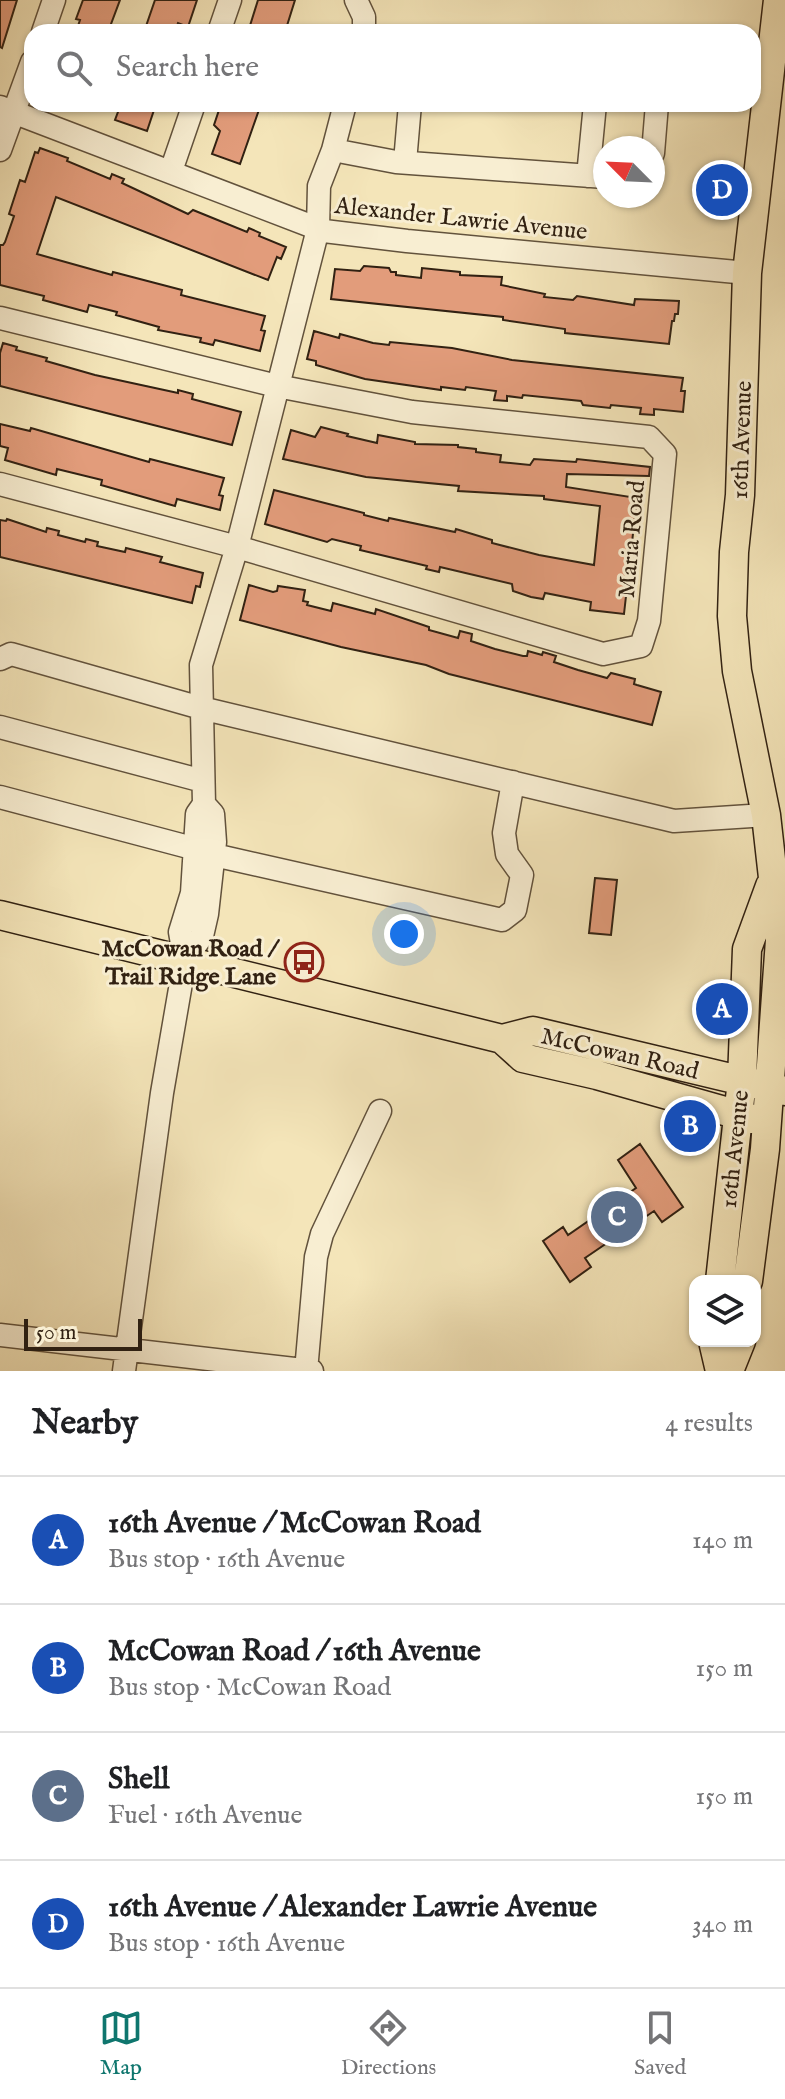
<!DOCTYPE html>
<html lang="en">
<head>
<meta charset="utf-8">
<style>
  body { margin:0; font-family:"IM FELL English",serif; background:#f6f6f6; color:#202124 }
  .controls { position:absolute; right:24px; bottom:24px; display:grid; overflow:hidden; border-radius:16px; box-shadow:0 2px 6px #0004 }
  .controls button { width:72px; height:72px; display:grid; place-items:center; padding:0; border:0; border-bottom:2px solid #e0e0e0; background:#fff; color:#202124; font:40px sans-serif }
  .compass { position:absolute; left:593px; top:136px; width:72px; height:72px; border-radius:50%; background:#fff; box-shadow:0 2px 6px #0004; rotate:294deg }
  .scale { position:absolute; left:24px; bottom:20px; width:118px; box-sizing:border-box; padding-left:8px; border:4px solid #312112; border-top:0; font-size:22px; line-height:28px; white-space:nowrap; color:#312112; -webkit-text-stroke:6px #f8eed2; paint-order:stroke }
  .you { position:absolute; left:404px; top:934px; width:28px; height:28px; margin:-20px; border:6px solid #fff; border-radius:50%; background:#1a73e8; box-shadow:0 0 0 12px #1a73e833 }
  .badge { display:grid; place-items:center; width:52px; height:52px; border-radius:50%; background:#0f766e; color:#fff; font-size:26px; font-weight:700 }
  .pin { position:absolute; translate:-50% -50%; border:4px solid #fff; box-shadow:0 2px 8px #0006 }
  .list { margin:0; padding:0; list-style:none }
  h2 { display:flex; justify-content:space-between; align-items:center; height:104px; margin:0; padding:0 32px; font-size:34px }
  h2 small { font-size:26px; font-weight:400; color:#757577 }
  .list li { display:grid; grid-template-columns:52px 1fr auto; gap:24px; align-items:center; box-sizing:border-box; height:128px; padding:0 32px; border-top:2px solid #e0e0e0 }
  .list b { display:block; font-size:30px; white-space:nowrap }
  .list p { margin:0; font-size:26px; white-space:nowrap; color:#757577 }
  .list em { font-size:26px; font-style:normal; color:#757577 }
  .icon { flex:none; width:44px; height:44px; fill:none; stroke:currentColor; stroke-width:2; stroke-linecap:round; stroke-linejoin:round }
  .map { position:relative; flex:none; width:785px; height:1371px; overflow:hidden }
  .search { position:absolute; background:#fff; box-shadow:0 2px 6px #0004; left:24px; right:24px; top:24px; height:88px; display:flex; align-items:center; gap:20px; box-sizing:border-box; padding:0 28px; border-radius:24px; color:#757577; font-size:30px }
  .sheet { height:616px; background:#fff }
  nav { display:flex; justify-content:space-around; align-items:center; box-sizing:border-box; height:112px; border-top:2px solid #e0e0e0; background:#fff; font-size:22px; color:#757577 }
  nav a { display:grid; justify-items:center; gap:4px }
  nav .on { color:#0f766e }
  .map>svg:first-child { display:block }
  .building { fill:#e29c7b; stroke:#312112; stroke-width:2 }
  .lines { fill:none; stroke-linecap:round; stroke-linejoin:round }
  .minor-casing { stroke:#62523c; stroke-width:25 }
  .major-casing { stroke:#312112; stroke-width:31 }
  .minor { stroke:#f8eed2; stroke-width:22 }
  .major { stroke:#f4e5b9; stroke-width:28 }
  .labels { text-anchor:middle; stroke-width:6; stroke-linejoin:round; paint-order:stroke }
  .street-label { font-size:24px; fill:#312112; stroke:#f8eed2 }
  .poi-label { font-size:24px; font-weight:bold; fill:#312112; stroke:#f8eed2; text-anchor:end }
</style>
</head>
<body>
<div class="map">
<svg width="785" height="1371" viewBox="0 0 785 1371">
  <rect width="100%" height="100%" fill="#f4e5b9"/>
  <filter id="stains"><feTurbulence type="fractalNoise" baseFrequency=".0025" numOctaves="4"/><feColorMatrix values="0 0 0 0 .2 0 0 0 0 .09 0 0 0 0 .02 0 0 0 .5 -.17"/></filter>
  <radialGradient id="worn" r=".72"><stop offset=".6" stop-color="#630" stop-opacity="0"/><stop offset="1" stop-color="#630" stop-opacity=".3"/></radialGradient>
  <path class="building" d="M0,0H17L2,48L0,47Z
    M83,0H120L108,32H76L80,20L76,19Z
    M155,0H197L188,27L178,23L175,32H144Z
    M258,0H295L285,32H248Z
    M121,104H156L147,131L115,120Z
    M221,104H261L240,164L212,154L220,131L214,125Z
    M40,148L68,158L67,161L110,179L112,174L124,179L122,183L188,214L193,210L247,232L249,228L260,233L259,236L286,247L281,259L277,257L268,280L56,197L37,254L112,275L113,272L182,290L181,295L265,316L261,330L265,331L260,351L215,340L213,345L200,342L201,338L158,330L159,327L116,315L117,312L89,305L87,312L43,300L44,296L0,285V245H3L5,242L14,216L9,214L20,180L25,182L35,152L38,153Z
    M364,266L389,268L391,272H396V275L421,278L422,268L460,272V275L502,277L501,285L545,294L544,297L573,300L577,296L634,305L635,299L679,301L678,314H675L674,321H672L669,344L565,333V329L503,320V317L331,299L335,269L360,271Z
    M314,331L339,338L340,334L373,343L389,345L390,342L452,348L512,360L683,378L681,391H685L683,412L654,409V415L640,414L641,408L611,405L610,408L583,405L581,401L523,395L522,398L507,396V401L494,400L496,391L466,387L465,390L441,387V390L365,379L316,365V361L307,359Z
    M3,343L17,347L16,350L47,358L46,361L95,375L178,393V390L193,394L192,399L241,412L232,445L0,386V353Z
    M0,424L30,431L31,428L149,462L150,459L224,478L219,495L223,496L220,510L177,499L175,506L101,485L102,480L57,469L56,475L5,460L8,448L0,446Z
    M321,427L348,434L347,436L377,443L378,435L415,442V444L458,445V447L476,449V452L501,455L500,462L530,465L534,459L576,462L577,459L650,467L649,476L567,474L566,487L637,498L624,614L590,610L591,602L545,593L543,599L531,597L513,591L512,584L440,567L439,572L426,569L427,566L360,550L361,546L332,539L327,542L265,524L274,490L364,513V515L388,521L389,518L455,532L456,529L492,540V543L539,555L594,565L600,506L544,499V496L458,491L459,486L366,477L283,459L291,430L315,437Z
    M7,519L46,532L47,528L59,531L58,535L85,542L86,539L98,542L97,546L125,552L126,548L162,557L160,562L203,573L200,587L196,586L192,603L0,557V520L6,521Z
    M249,585L273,592L277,591L278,586L305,590L303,601L308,602L307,605L331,611L333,603L375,614L376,609L429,627V630L458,638L460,631L472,634L471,641L495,649L523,656H527L528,651L542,655L543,652L556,656L554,662L578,670L607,678L611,673L635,679L634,684L637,685L661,692L652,725L449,674L426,665L341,647L240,620Z
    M595,878L617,880L611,935L589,933Z
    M640,1144L683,1207L662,1222L654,1211L585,1258L591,1267L570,1282L543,1241L563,1227L568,1235L636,1188L618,1160Z"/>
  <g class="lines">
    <defs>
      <path id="minor" d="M356,0L364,17V32
        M43,32L54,0
        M219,32L230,0
        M0,107L324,231L407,241L747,273
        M0,150L32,62
        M333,150L396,162L605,177
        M653,153L657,104
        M405,162L410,104
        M171,171L194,104
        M588,176L595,104
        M0,318L277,386L412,412L649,437L665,454L649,621L641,646L603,654L237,547L0,484
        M0,659L11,654L201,708L674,821L766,815
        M0,727L203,781
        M0,797L196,849
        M214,855L502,920L515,910L522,875L507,854L504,833L513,782
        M185,960L202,936L207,914L215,842L213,814L204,804L201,665L237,547L318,229L319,186L333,150L345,104
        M0,1335L312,1371
        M124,1371L162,1093L185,960L180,932L192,893L197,814L204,804
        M306,1371L316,1257L322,1234L380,1111"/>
      <path id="major" d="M0,915L502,1039L533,1031L785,1091
        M502,1039L523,1058L597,1075L753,1119
        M720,1281L742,1080L747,949L770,886
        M748,1281L765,1149L780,940L766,815L737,671L732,616L734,552L740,495L747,273L778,0
        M713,1341L720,1371
        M729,1371L741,1341"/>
    </defs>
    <use href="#minor" class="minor-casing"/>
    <use href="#major" class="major-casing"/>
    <use href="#minor" class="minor"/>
    <use href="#major" class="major"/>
  </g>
  <defs>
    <symbol id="bus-ring" viewBox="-11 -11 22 22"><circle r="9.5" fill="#f8eed2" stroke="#8f2418" stroke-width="1.5"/><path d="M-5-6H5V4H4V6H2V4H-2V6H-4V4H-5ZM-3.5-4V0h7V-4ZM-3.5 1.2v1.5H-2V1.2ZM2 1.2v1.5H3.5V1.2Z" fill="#8f2418"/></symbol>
  </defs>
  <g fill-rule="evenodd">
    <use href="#bus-ring" x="282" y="940" width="44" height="44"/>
  </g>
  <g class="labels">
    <g class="street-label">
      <text transform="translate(461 218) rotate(6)" y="8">Alexander Lawrie Avenue</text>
      <text transform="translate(741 440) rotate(-88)" y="8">16th Avenue</text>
      <text transform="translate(631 539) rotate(-85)" y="8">Maria Road</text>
      <text transform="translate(620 1053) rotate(13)" y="8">McCowan Road</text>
      <text transform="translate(734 1149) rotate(-84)" y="8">16th Avenue</text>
    </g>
    <g class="poi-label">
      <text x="276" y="956">McCowan Road /<tspan x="276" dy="28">Trail Ridge Lane</tspan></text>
    </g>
  </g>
  <rect width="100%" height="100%" filter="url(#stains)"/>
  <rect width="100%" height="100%" fill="url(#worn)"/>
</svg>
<div class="controls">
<button><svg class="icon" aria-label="layers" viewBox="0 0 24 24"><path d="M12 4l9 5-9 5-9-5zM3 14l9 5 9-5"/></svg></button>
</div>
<svg class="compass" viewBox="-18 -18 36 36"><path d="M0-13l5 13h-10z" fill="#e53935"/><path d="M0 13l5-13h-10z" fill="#757577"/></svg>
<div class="scale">50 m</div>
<div class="you"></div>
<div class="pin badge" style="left:722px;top:1009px;background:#1a4fb4">A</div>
<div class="pin badge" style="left:690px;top:1126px;background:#1a4fb4">B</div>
<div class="pin badge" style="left:617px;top:1217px;background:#5c6f8a">C</div>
<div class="pin badge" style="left:722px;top:190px;background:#1a4fb4">D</div>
<div class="search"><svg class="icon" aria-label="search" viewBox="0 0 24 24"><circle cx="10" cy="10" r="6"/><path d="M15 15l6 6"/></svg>Search here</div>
</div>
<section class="sheet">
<h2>Nearby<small>4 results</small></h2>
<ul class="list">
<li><span class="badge" style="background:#1a4fb4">A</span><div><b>16th Avenue / McCowan Road</b><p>Bus stop · 16th Avenue</p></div><em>140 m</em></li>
<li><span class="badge" style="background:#1a4fb4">B</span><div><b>McCowan Road / 16th Avenue</b><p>Bus stop · McCowan Road</p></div><em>150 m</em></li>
<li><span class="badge" style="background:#5c6f8a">C</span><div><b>Shell</b><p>Fuel · 16th Avenue</p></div><em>150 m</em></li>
<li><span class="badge" style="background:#1a4fb4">D</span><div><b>16th Avenue / Alexander Lawrie Avenue</b><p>Bus stop · 16th Avenue</p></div><em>340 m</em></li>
</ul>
</section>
<nav>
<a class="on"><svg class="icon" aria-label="map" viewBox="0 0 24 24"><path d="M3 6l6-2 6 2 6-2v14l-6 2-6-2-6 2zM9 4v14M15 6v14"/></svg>Map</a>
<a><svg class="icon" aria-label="directions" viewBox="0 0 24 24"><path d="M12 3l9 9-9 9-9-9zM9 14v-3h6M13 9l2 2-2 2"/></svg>Directions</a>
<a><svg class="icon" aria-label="saved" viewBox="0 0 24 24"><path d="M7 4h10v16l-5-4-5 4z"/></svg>Saved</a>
</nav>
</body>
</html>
